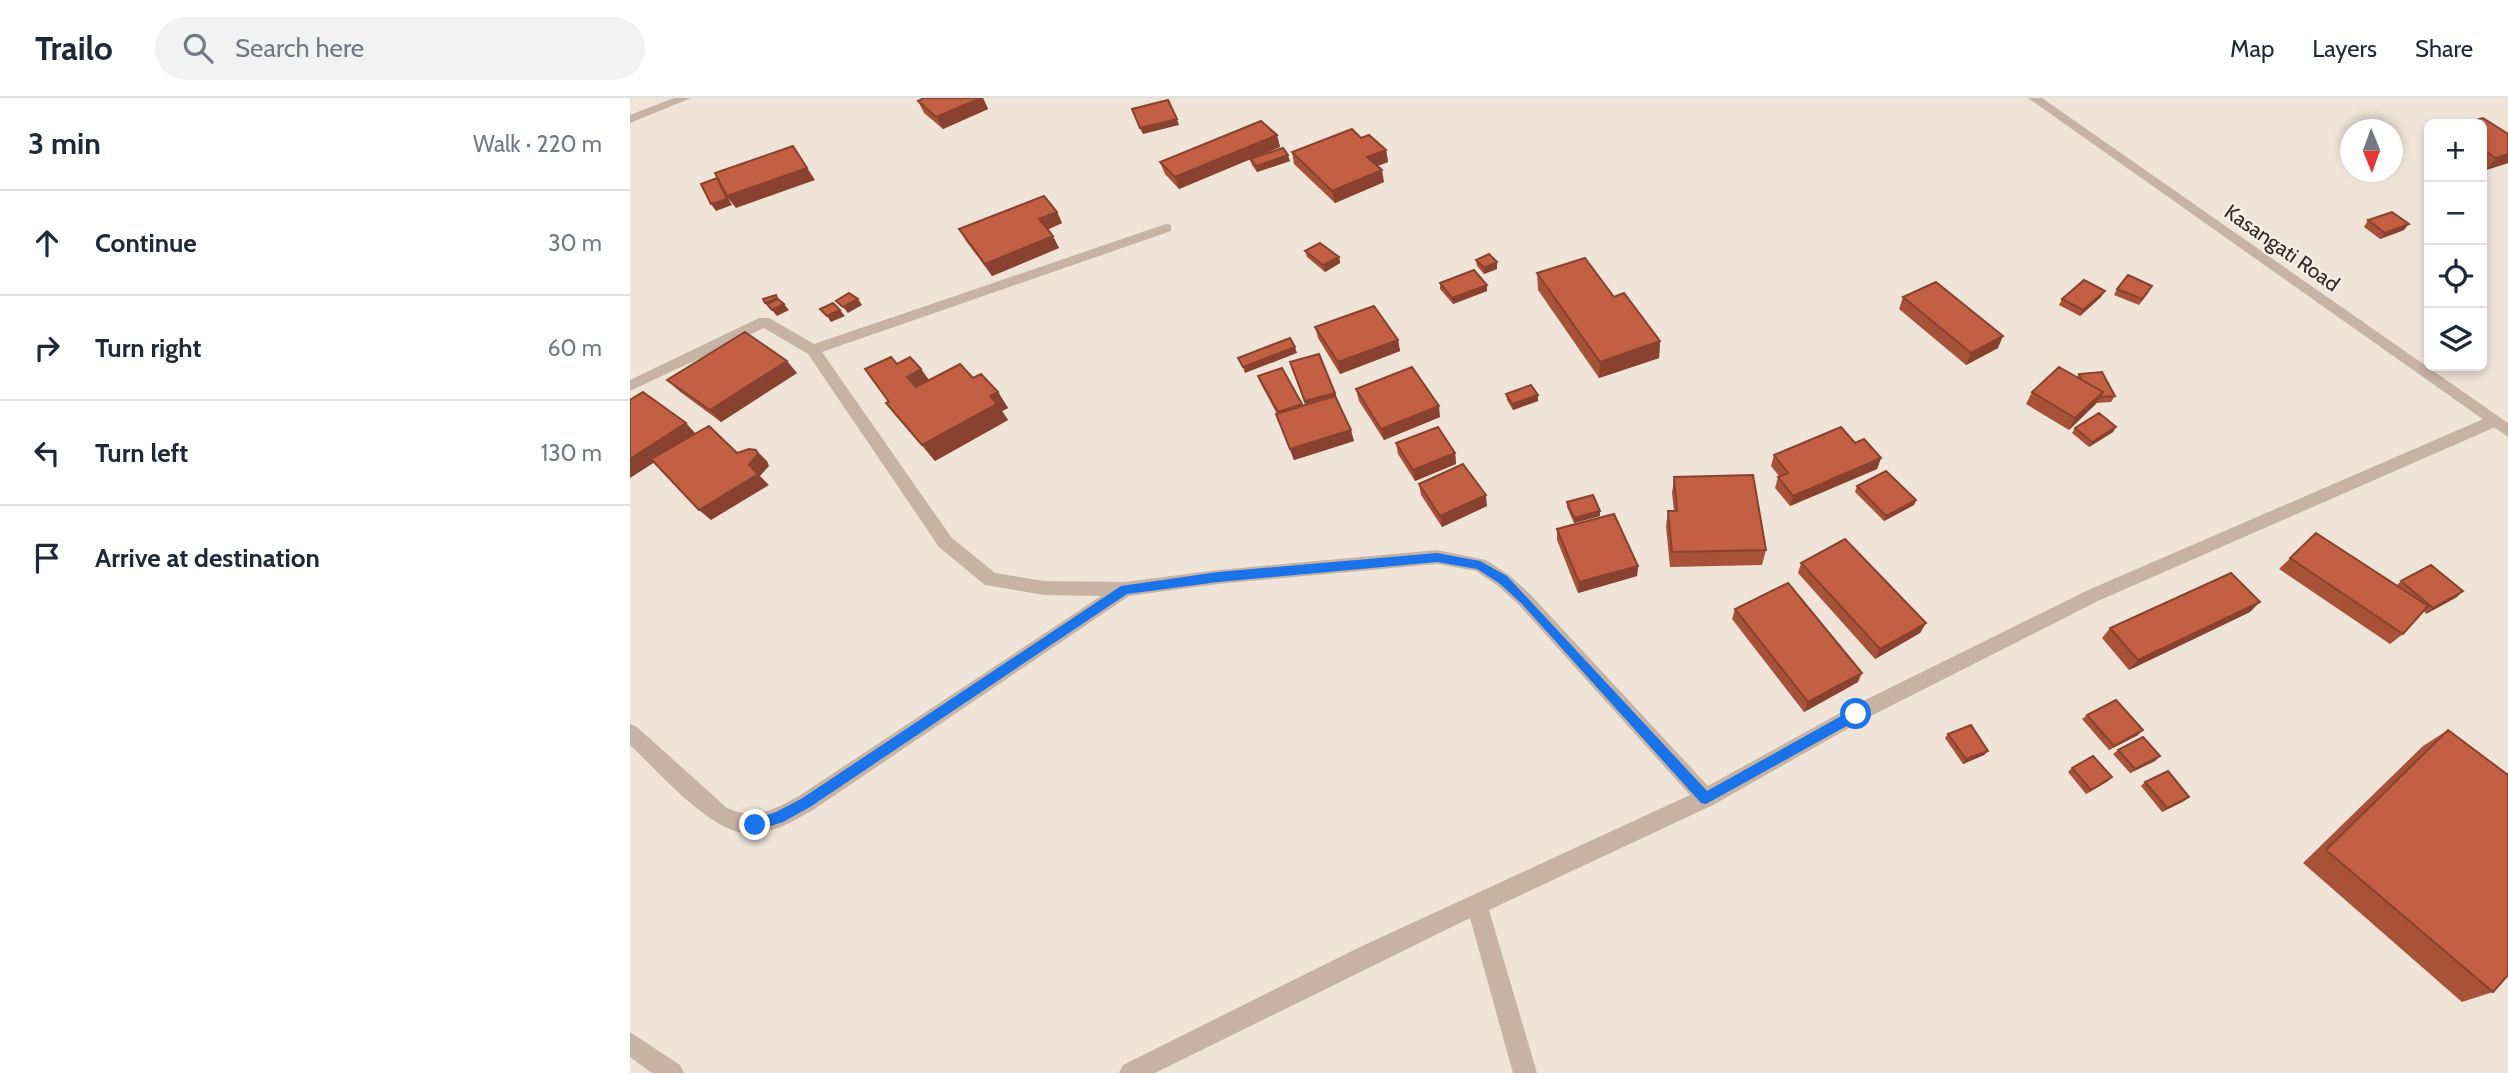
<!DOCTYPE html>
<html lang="en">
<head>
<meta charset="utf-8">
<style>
  body { margin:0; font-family:Cabin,sans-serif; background:#f2f2f3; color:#1f2937 }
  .controls { position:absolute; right:21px; top:21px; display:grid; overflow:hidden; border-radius:10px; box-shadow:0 4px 10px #0003 }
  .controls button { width:63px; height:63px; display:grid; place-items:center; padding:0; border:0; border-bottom:2px solid #e0e1e3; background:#fff; color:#1f2937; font:35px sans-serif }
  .compass { position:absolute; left:1710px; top:21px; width:63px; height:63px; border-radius:50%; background:#fff; box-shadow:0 4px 10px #0003; rotate:179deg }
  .stop { position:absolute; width:21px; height:21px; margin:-16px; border:5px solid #1a73e8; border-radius:50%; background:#fff }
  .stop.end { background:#1a73e8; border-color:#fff; box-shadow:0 2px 7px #0008 }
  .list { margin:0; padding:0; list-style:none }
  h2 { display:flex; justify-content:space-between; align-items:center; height:91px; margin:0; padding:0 28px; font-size:30px }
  h2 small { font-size:23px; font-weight:400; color:#747a83 }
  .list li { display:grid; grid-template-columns:46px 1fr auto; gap:21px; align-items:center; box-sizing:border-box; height:105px; padding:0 28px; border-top:2px solid #e0e1e3 }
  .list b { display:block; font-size:26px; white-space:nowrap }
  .list em { font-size:23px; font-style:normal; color:#747a83 }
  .icon { flex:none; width:38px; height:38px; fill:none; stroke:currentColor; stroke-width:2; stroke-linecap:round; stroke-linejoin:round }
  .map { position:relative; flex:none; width:1878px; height:975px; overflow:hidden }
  header { display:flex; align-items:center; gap:42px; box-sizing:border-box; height:98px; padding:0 35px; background:#fff; border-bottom:2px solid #e0e1e3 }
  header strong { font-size:33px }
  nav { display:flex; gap:38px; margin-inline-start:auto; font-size:24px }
  .search { width:490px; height:63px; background:#f2f2f3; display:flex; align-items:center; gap:18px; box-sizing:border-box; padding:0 24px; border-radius:38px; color:#747a83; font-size:26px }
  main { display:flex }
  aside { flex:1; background:#fff }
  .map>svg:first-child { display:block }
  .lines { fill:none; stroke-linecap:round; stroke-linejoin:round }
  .minor { fill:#c7b3a4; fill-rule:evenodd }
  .tertiary { fill:#c7b3a4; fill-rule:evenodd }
  .wall { fill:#a8523a }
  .shaded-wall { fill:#88422f }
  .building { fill:#c35f43; stroke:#88422f; stroke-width:2 }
  .route { fill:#1a73e8 }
  .labels { text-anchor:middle; stroke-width:5; stroke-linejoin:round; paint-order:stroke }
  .far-street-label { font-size:21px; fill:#332926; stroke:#f8eee3 }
</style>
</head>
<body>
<header>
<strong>Trailo</strong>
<div class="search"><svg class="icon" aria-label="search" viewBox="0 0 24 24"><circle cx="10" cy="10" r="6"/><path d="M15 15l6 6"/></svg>Search here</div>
<nav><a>Map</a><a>Layers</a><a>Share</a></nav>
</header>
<main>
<aside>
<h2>3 min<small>Walk · 220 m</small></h2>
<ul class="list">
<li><svg class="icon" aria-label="ahead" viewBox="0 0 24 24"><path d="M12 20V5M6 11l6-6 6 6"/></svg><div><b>Continue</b></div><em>30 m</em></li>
<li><svg class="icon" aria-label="right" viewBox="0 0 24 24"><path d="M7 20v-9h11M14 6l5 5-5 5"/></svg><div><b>Turn right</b></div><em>60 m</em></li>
<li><svg class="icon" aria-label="left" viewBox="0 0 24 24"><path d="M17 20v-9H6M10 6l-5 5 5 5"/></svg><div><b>Turn left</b></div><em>130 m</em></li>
<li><svg class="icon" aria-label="arrive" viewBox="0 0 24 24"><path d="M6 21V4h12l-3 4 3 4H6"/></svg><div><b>Arrive at destination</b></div></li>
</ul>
</aside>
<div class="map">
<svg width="1878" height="975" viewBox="0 0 1878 975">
  <rect width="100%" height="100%" fill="#f0e4d8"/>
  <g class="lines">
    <path class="minor" d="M44,0H61L0,25V17Z
      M536,126L541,127V133L192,254L321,439L365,475L414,483L495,484L588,472L807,452L856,462L879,477L901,497L1078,688L1219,610L1456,493L1858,319L1864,317L1872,323L1870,327L1468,503L1233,622L1083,707L859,812L907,975H883L840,820L525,975H489L493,967L730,849L1060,697L889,507L867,487L846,473L807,466L588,486L499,498L183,712C165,722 144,735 122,736C82,737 29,674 0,647V626L7,629L97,710C124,723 145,711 169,698L471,498L414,497L355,487L309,449L178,256L134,230L0,293V282L129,220H139L184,246Z
      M0,934L50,967L54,975H22L0,959Z"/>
    <path class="tertiary" d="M1398,0H1412L1878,325V339Z"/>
  </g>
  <path class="wall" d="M294,0H353L358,11L313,31L294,15L288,3Z
    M1852,26L1878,65L1856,72L1852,69Z
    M647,37L650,49L627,58L660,63L627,74L622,67L620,61L549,91L535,76L530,64Z
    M731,40L756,52L758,64L747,68L754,84L705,105L664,66L662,54Z
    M427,114L432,125L418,131L429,150L362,178L336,143L329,131Z
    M1738,122L1774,132L1750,141L1734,129Z
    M675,153L709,159L710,165L695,174L677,159Z
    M846,162L867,171L854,176L847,168Z
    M907,175L984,199L1030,243L1029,260L969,280L908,192Z
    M810,185L857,187V193L823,206L810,191Z
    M1487,191L1519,194L1509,207L1484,197Z
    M1273,199L1368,250L1336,267L1269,211Z
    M1471,199L1450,218L1429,207L1432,201Z
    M685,229L768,242L770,253L710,276L688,240Z
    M660,264L705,295L724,343L664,362L650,327L646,316H647L630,284L628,278L672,306L673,308L675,307Z
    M291,271L299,282L343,280L368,294L378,310L372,313L378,322L305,363L256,305L259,304Z
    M167,275L91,324L49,293L37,282Z
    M1449,276L1485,298L1481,304L1466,305L1439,332L1396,306L1402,294L1447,279Z
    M726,291L810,319L754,342L729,303Z
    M876,296L908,303L883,312L877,302Z
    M1486,329L1483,334L1459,349L1442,335L1445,330Z
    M766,345L825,355L826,366L785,383L768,356Z
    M1225,345L1251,360L1247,371L1160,408L1145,390L1148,379L1149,378L1141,368L1144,357Z
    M1044,379L1136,452L1132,467L1040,469L1036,428L1038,413H1044L1042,395Z
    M789,386L857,408L812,429L791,397Z
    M1227,388L1286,402L1284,407L1254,423L1225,394Z
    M937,404L970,413V418L944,425L937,409Z
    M927,431L1008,468L1007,478L948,495L927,442Z
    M1686,435L1767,487L1771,483L1827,499L1796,516L1794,513L1773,536L1760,546L1649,471Z
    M1171,465L1296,525L1290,535L1245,561L1168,475Z
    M1105,511L1228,584L1174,614L1102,521Z
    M1620,514L1499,572L1472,540L1480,530Z
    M1457,617L1508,637L1479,652L1452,621Z
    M1818,632L1863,894L1832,904L1673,765L1793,648Z
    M1318,636L1358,653L1354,657L1333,666L1315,640Z
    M1488,652L1525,663L1500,675L1483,656Z
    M1442,670L1478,683L1456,696L1438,674Z
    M1515,684L1559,699L1554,703L1532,714L1511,688Z"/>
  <path class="shaded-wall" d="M351,0H353L358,11L313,31L306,19Z
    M547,21L549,27L513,36L510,30Z
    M647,37L650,49L549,91L545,79Z
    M163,48L185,82L106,110L98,100L102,107L86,113L81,106L87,80Z
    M756,52L758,64L740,71L737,59Z
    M1878,56V65L1856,72L1866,60Z
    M658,57L660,63L627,74L626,68Z
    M752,72L754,84L705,105L702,93Z
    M427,114L432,125L415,133L409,121Z
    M1779,126L1774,132L1750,141L1755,135Z
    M423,138L429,150L362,178L355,166Z
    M709,159L710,165L695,174L693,167Z
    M867,164V171L854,176V170Z
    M857,187V193L823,206L822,200Z
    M1475,193L1471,199L1450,218L1453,212Z
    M228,201L232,207L218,215L213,209Z
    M154,206L159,212L147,218L142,212Z
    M210,212L215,218L201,224L197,218Z
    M1373,238L1368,250L1336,267L1341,255Z
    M768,242L770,253L710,276L708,264Z
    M1030,243L1029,260L969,280L970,264Z
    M665,249L667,255L615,275L613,269Z
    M157,263L167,275L91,324L80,312Z
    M291,271L303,288L289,295L277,279Z
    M368,294L378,310L372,313L378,322L305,363L292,347L360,298Z
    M1473,294L1466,306L1439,332L1445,320Z
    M705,295L708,306L678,315L675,303Z
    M908,297V303L883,312L882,306Z
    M809,308L810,319L754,342L751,331Z
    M56,325L67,337L0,380V361Z
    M1486,329L1483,334L1459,349L1462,344Z
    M721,332L724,343L664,362L660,351Z
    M126,352L137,363L139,368L130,378L139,387L81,422L69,412L119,367Z
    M825,355L826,366L785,383L783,372Z
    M1251,360L1247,371L1160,408L1163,398Z
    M856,397L857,408L812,429L810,418Z
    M1286,402L1284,407L1254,423L1256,418Z
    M970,413V418L944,425V420Z
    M1008,468L1007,478L948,495L949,484Z
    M1833,493L1827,499L1796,516L1803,510Z
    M1630,504L1620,514L1499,572L1508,562Z
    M1296,525L1290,535L1245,561L1250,551Z
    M1232,575L1228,584L1174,614L1178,604Z
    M1513,632L1508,637L1479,652L1484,648Z
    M1358,653L1354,657L1333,666L1336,661Z
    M1530,658L1525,663L1500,675L1505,671Z
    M1482,679L1478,683L1456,696L1461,692Z
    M1559,699L1554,703L1532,714L1537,710Z"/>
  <path class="building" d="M294,0H351L306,19L288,3Z
    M538,2L547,21L510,30L502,11Z
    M1853,20L1878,36V56L1866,60L1852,51V26H1832Z
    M631,23L647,37L545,79L530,64Z
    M722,31L731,40L739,37L756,52L737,59L752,72L702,93L662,54Z
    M163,48L177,70L97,98L85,75Z
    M653,50L658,57L626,68L620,61Z
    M87,80L97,101L81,106L71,86Z
    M414,98L427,114L409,121L423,138L355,166L329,131Z
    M1762,114L1779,126L1755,135L1738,122Z
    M690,145L709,159L693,167L675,153Z
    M859,156L867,164L854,170L846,162Z
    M955,160L984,199L994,195L1030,243L970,264L907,175Z
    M844,172L857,187L822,200L810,185Z
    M1498,177L1522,188L1512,201L1487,191Z
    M1454,182L1475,193L1453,212L1432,201Z
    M1306,184L1373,238L1341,255L1273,199Z
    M219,195L228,201L213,209L206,203Z
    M146,197L147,200L135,205L133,201Z
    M148,201L154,206L142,212L137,206Z
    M203,205L210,212L197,218L190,211Z
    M744,208L768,242L708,264L685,229Z
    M115,234L157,263L80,312L37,282Z
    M660,240L665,249L613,269L608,260Z
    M689,256L705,295L675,303L660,264Z
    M261,259L267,266L280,259L291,271L277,279L286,289L330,266L343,280L351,276L368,294L360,298L367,306L292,347L256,305L259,304L235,271Z
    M782,269L809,308L751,331L726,291Z
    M1429,269L1473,294L1445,320L1402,294Z
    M652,270L672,306L648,314L628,278Z
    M1472,274L1485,298L1470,299L1473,294L1452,282L1449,276Z
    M901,287L908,297L882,306L876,296Z
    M13,294L56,325L0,361V302Z
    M705,298L721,332L660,351L646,316Z
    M1469,315L1486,329L1462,344L1445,330Z
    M79,328L107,355L119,351L126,352L128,356L119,367L128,376L69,412L21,361Z
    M808,329L825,355L783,372L766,345Z
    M1211,329L1225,345L1234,341L1251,360L1163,398L1148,379L1158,375L1144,357Z
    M833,366L856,397L810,418L789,386Z
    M1256,373L1286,402L1256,418L1227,388Z
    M1123,377L1136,452L1042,454L1038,413H1047L1044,379Z
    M963,397L970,413L944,420L937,404Z
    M984,416L1008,468L949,484L927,431Z
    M1686,435L1798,508L1773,536L1660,460Z
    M1215,441L1296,525L1250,551L1171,465Z
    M1801,467L1833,493L1803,510L1771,483Z
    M1601,475L1630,504L1508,562L1480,530Z
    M1158,485L1232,575L1178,604L1105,511Z
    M1486,602L1513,632L1484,648L1457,617Z
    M1341,627L1358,653L1336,661L1318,636Z
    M1818,632L1878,677V877L1863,894L1696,752Z
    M1513,639L1530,658L1505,671L1488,652Z
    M1463,658L1482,679L1461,692L1442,670Z
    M1538,673L1559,699L1537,710L1515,684Z"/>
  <path class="route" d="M807,455L850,463L877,478L1077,693L1222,612H1231L1232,616L1231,620L1076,706L1071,705L891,505L869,485L847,471L807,464L588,484L497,496L180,709L153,724L125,733L119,727L121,722L146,714L171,701L491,488L588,474Z"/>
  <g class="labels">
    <g class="far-street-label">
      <text transform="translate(1652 150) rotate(35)" y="7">Kasangati Road</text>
    </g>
  </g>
</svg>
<div class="controls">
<button>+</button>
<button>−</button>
<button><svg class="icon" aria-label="locate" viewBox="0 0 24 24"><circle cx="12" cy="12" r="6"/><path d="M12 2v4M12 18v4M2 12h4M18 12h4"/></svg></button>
<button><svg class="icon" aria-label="layers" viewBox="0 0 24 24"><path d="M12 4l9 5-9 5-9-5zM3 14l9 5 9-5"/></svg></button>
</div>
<svg class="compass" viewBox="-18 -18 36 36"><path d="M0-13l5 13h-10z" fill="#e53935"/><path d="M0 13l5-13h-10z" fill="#747a83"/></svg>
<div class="stop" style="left:1226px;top:616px"></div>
<div class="stop end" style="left:125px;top:727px"></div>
</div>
</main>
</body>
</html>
